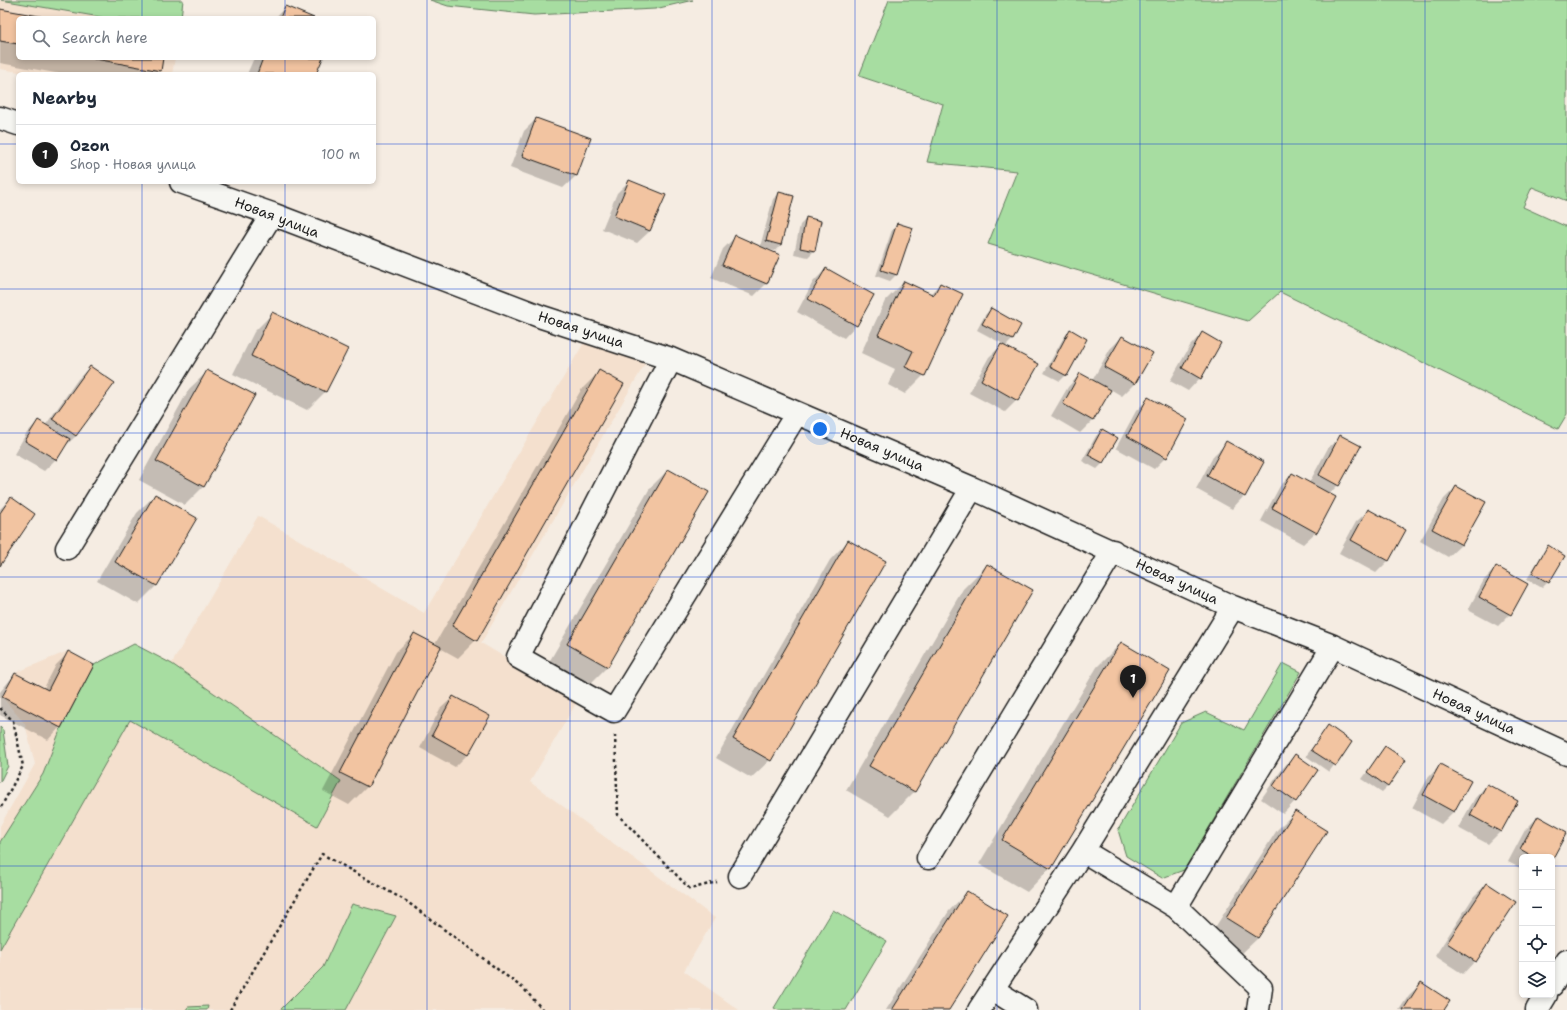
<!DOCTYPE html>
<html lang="en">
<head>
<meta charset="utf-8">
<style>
  body { margin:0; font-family:"Shantell Sans",sans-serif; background:#f6f6f7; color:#1f2937 }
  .controls { position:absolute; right:12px; bottom:12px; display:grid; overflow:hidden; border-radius:6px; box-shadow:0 2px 6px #0003 }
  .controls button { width:36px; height:36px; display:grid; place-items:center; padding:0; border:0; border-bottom:1px solid #e0e1e3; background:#fff; color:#1f2937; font:20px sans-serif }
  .you { position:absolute; left:820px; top:429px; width:14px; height:14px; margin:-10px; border:3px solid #fff; border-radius:50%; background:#1a73e8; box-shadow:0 0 0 6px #1a73e833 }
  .badge { display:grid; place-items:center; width:26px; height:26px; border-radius:50%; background:#1c1c1c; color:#fff; font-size:13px; font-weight:700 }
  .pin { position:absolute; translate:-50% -33px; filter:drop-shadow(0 1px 2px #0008) }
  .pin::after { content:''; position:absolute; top:21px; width:14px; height:12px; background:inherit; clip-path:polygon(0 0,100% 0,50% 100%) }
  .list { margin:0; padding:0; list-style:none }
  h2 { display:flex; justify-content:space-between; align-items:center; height:52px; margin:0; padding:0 16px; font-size:17px }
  h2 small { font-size:13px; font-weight:400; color:#747a83 }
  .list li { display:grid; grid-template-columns:26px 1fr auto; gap:12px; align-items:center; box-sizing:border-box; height:60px; padding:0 16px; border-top:1px solid #e0e1e3 }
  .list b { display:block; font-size:15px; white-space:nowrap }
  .list p { margin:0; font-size:13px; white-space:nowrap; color:#747a83 }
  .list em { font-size:13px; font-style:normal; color:#747a83 }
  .icon { flex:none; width:22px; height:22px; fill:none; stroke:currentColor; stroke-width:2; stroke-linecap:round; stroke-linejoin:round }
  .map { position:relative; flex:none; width:1567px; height:1010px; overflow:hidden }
  .search { position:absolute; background:#fff; box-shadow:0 2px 6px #0003; left:16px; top:16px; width:360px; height:44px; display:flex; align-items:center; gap:10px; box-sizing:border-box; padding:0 14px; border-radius:6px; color:#747a83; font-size:15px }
  .panel { position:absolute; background:#fff; box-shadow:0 2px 6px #0003; left:16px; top:72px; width:360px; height:112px; border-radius:6px }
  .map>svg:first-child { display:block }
  .built { fill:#f4e0ce }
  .green { fill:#a7dda1; stroke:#627c5e }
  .shadow { fill:#0003 }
  .building { fill:#f2c4a1; stroke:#1c1c1c }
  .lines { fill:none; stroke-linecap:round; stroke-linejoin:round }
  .minor-casing { stroke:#1c1c1c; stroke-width:25 }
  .path { stroke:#1c1c1c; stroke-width:2.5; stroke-dasharray:3 3; stroke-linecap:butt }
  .minor { stroke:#f6f6f2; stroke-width:22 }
  .grid { fill:none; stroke:#1d4ed8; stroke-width:1; stroke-opacity:0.55 }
  .labels { text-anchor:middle; stroke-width:3; stroke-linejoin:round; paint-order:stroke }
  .street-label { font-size:14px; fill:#1c1c1c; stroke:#f6f6f2 }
</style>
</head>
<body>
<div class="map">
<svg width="1567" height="1010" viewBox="0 0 1567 1010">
  <rect width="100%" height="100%" fill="#f5ece2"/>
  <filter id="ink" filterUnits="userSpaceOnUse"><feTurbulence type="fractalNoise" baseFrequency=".025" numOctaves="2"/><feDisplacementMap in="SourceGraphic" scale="8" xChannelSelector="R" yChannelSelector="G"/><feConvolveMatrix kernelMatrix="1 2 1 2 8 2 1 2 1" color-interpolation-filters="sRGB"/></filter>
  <g filter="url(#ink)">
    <path class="built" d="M0,0L106,18H18V58H175L172,74H32L0,69Z
      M585,341L645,364L481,643L578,700L530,782L715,918L684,971L739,1010H0V826L35,764L25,724L2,697L15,673L68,651L94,665L134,644L172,663L258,516L424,613Z"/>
    <path class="green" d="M1,0H183L181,18H106Z
      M430,0H693L655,9L534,15L448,6Z
      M889,0H1567V201L1532,187L1523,207L1567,227V414L1558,429L1280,292L1248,321L988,244L1017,171L927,162L943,104L859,76Z
      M134,644L172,664L341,781L317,826L130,720L0,949V842L43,774L61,728L94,665Z
      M1283,663L1301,672L1184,870L1162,878L1126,856L1118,830L1181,723L1206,712L1244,730Z
      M0,727L3,730L8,766L0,782Z
      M352,904L396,916L346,1010H280L323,967Z
      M833,910L887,941L846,1010H778L774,1008Z
      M208,1006L207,1010H186L188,1007Z"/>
    <path class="shadow" d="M285,7L312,18H275Z
      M0,10L44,18H18V58H162L160,71L157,74H61L0,63Z
      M254,58H322L315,74H247Z
      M536,119L590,138L576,176L563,188L510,168L524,131Z
      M629,181L664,196L650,231L637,243L602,229L617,193Z
      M779,193L781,244L775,251L765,248L778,255L766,284L754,296L711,278L723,249L735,237L760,247L773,199Z
      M806,219L814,251L808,257L794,254L800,225Z
      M898,224L896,275L890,281L876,276L892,230Z
      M826,269L856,325L844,338L797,312L813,282Z
      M904,282L930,294L940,284L924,375L905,394L888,385L895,369L861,353L885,301Z
      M991,309L1020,325L1012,340L1005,347L1017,400L1005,412L969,393L989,357L1003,344L977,330L985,315Z
      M273,313L325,392L307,410L233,374L254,332Z
      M1070,331L1085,339L1066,375L1060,381L1044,373L1064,337Z
      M1202,333L1200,378L1188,391L1170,381L1190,346Z
      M1122,337L1135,383L1122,396L1110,389L1093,420L1080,433L1051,416L1068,387L1080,374L1092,381L1110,349Z
      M90,367L76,436L63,448L56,459L44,471L14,454L26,434L38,421L45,426L78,379Z
      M208,371L253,396L203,487L185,505L139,480L189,389Z
      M599,372L476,640L458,658L440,648L367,787L349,805L323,791L396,652L414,634L435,644L581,390Z
      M1149,398L1166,457L1154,469L1116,448L1136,411Z
      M1102,430L1103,463L1097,469L1082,461L1096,436Z
      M1341,436L1338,485L1329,494L1316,532L1303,544L1261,521L1280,486L1292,474L1309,483L1328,448Z
      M1227,443L1244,496L1232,509L1196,489L1214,455Z
      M668,470L708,493L607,667L589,685L549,662L650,488Z
      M1456,487L1484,503L1461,545L1448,557L1420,541L1444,499Z
      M155,495L195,519L156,586L138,604L97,581L137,513Z
      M11,498L0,564V509Z
      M1369,510L1405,530L1388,561L1376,573L1339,553L1356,522Z
      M848,541L770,760L751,778L716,758L830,560Z
      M1549,547L1548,582L1542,588L1527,579L1543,553Z
      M987,565L1031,591L914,792L890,816L846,790L963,589Z
      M1497,567L1510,614L1498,626L1468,610L1484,580Z
      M1121,643L1050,868L1027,892L979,864L1097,667Z
      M68,653L60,727L48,740L0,715V692L15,674L44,688L56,665Z
      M453,697L468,754L455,767L420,748L440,709Z
      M1328,727L1351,742L1329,772L1306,756Z
      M1385,747L1388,786L1382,792L1362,779Z
      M1295,755V801L1283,814L1261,799L1283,768Z
      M1440,765L1470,782L1453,812L1441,824L1412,808L1428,778Z
      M1487,785L1517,802L1500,832L1488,844L1458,828L1475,798Z
      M1295,812L1326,831L1258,938L1239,956L1209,937L1277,830Z
      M1538,817L1566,833L1552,858L1522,857V869L1508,862L1525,830Z
      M1487,884L1514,902L1475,961L1463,974L1435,956L1474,896Z
      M967,892L948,1010H886L949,911Z
      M1422,983L1443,1010H1399L1409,995Z"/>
    <path class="building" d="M285,6L314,18H280Z
      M0,9L50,18H18V44L0,41Z
      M90,58H163L161,71Z
      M263,58H323L316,74H257Z
      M536,118L591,138L577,176L522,156Z
      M629,180L666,195L650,231L614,216Z
      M779,192L794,196L781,245L766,241Z
      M806,217L821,221L815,251L800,248Z
      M897,223L913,228L897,275L881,270Z
      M735,235L780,255L767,284L722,265Z
      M826,268L874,295L857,326L808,299Z
      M904,281L934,295L940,283L963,294L925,376L905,367L913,351L878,335Z
      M991,308L1021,325L1013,340L982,324Z
      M272,312L348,349L326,392L251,356Z
      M1070,329L1087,339L1067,376L1050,367Z
      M1202,332L1221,343L1201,379L1182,368Z
      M1122,336L1153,353L1135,384L1104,367Z
      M1001,344L1039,364L1018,401L981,380Z
      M90,366L115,383L76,436L52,419Z
      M207,370L255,395L204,487L156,461Z
      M599,370L624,384L477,641L452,626Z
      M1080,373L1111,390L1093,421L1063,404Z
      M1148,397L1188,419L1167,458L1127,436Z
      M38,420L70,439L57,460L25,441Z
      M1102,429L1118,438L1103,463L1088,455Z
      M1340,435L1361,446L1339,486L1319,475Z
      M1226,441L1264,462L1245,497L1207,476Z
      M668,469L709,492L608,667L567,644Z
      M1292,473L1336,497L1317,533L1272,508Z
      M1456,486L1486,502L1462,545L1432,529Z
      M155,494L197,518L157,586L115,562Z
      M11,497L35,514L0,566V513Z
      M1368,509L1406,530L1389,561L1351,540Z
      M848,540L886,561L771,761L733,739Z
      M1548,545L1565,556L1549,583L1532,573Z
      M987,564L1033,590L915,792L869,766Z
      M1496,566L1528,584L1511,615L1479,597Z
      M414,633L441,647L368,787L340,773Z
      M1121,642L1170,671L1051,869L1002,840Z
      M68,651L94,665L61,728L2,697L15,673L48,690Z
      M453,696L490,716L468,755L432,735Z
      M1328,725L1352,742L1336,766L1311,750Z
      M1385,746L1406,760L1388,787L1367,772Z
      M1295,754L1318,770L1296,802L1273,786Z
      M1440,764L1471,781L1454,812L1423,795Z
      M1487,784L1518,801L1501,832L1470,815Z
      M1295,811L1327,831L1258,938L1226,918Z
      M1538,816L1567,832L1552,860V857H1534L1520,849Z
      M1487,883L1516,902L1476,962L1447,943Z
      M967,891L1008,916L949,1010H892Z
      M1421,982L1450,1001L1444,1010H1403Z"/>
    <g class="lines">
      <defs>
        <path id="minor" d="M0,118L18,124
          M181,182L272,214L542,317L671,359L972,488L1233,607L1333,646L1567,754
          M671,359L518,657L614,711L797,413
          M67,548L272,214
          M928,858L1113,551
          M740,876L972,488
          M1176,907L1083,851L1233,607
          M1552,985L1567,961
          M992,989L1026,1010
          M979,1010L1083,851
          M1258,1010L1261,988L1176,907L1333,646
          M1537,1010L1546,995"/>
      </defs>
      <use href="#minor" class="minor-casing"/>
      <path class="path" d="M0,708L13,721L23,766L0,809
        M615,735L618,815L690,889L717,882
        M230,1010L322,854L406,901L524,989L543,1010"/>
      <use href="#minor" class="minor"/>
    </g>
  </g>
  <path class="grid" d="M142,0V18M285,0V18M427,0V1010M570,0V1010M712,0V1010M855,0V1010M997,0V1010M1140,0V1010M1282,0V1010M1425,0V1010M142,58V74M285,58V74M0,144H18M374,144H1567M142,182V1010M285,182V1010M0,289H1567M0,433H1567M0,577H1567M0,721H1567M0,866H1522M1552,866H1567"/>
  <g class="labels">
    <g class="street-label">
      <text transform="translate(277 217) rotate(21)" y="5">Новая улица</text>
      <text transform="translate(581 329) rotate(18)" y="5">Новая улица</text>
      <text transform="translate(882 449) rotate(23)" y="5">Новая улица</text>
      <text transform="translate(1177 581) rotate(25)" y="5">Новая улица</text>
      <text transform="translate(1474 711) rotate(25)" y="5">Новая улица</text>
    </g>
  </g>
</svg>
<div class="controls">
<button>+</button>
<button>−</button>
<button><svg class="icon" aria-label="locate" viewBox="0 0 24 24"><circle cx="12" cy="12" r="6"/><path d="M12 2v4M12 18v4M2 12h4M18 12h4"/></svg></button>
<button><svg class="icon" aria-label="layers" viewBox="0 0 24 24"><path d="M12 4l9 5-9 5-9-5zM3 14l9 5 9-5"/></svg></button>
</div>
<div class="you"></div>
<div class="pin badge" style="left:1133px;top:698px">1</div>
<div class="search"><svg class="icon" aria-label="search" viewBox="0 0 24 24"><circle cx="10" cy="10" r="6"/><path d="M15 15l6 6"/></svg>Search here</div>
<section class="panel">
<h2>Nearby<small></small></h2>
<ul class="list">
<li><span class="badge">1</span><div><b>Ozon</b><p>Shop · Новая улица</p></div><em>100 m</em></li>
</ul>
</section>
</div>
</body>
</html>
